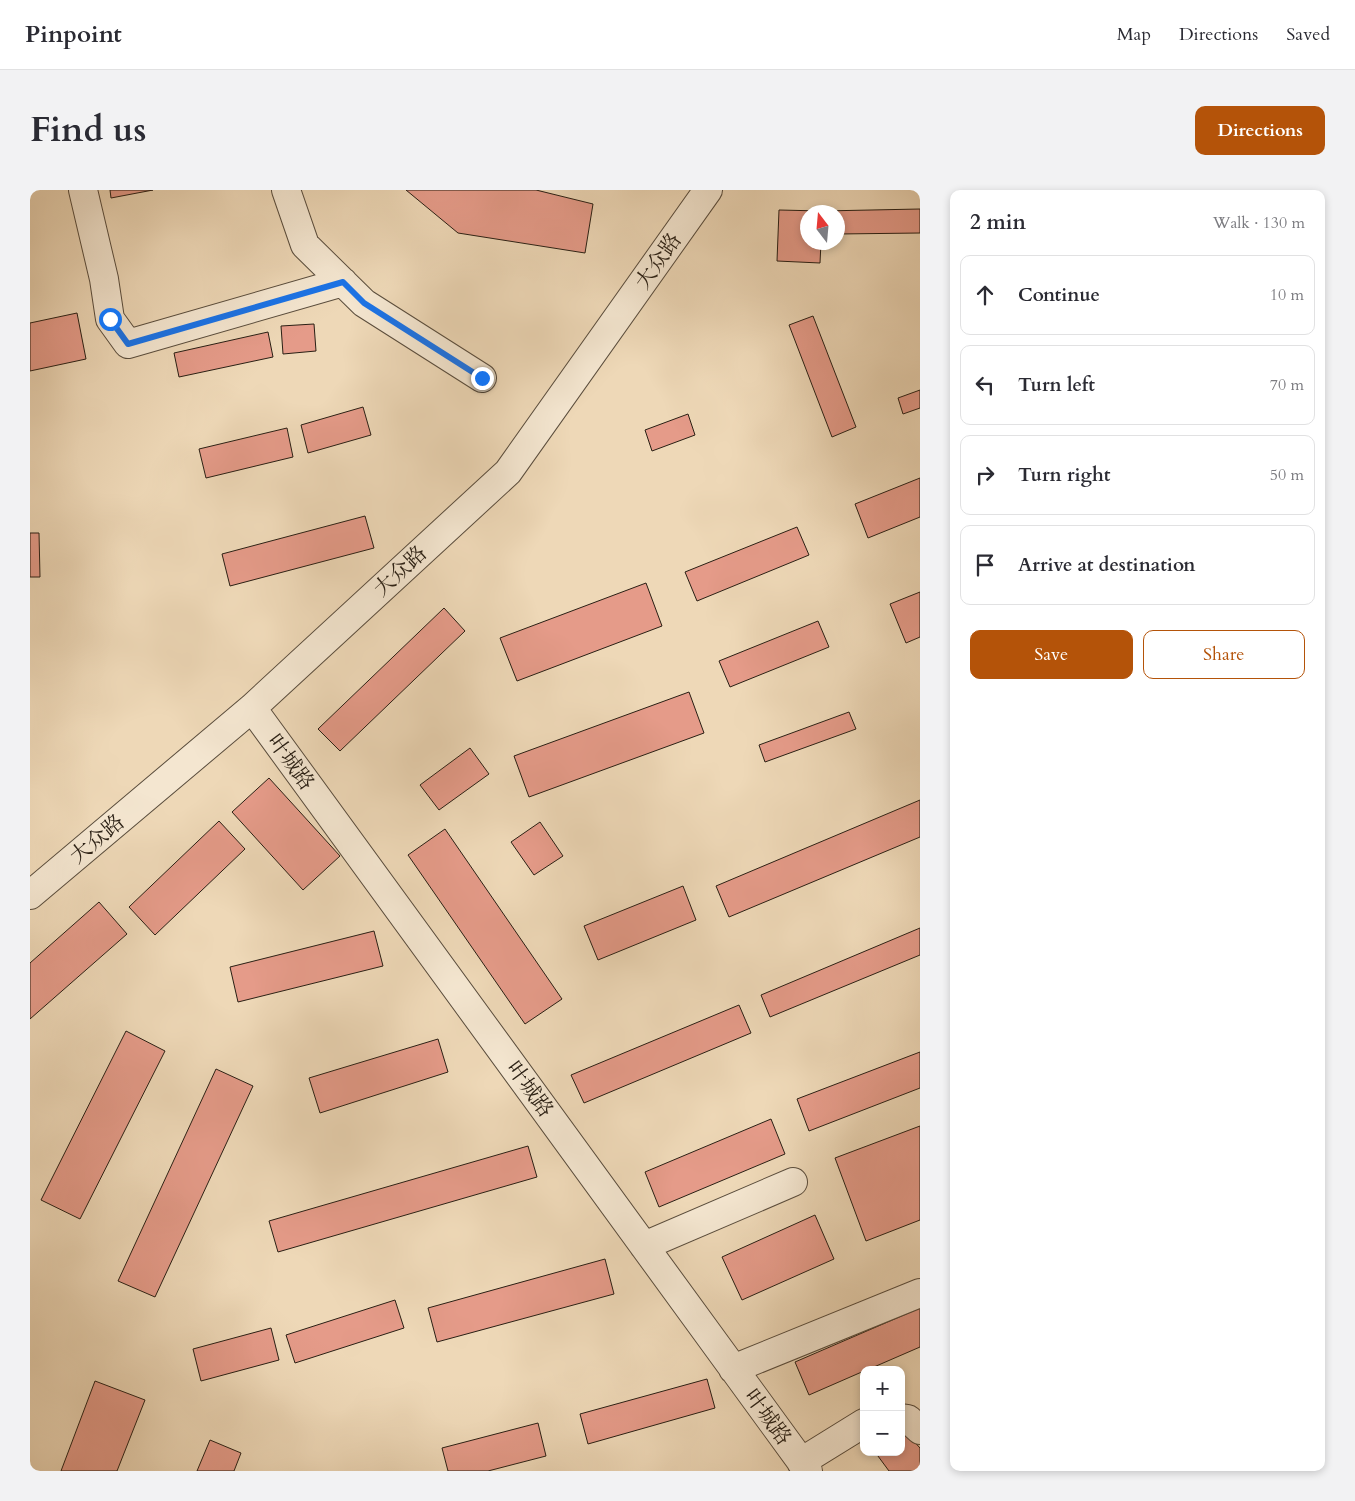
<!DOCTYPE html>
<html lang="en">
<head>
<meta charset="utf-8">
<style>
  body { margin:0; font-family:Cardo,"Noto Serif SC",serif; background:#f2f2f3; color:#2b2b33 }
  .controls { position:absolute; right:15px; bottom:15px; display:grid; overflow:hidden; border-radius:10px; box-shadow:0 2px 8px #0003 }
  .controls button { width:45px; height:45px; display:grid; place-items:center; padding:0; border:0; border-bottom:1px solid #e1e1e2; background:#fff; color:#2b2b33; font:25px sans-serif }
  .compass { position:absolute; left:770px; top:15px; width:45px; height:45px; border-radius:50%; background:#fff; box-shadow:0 2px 8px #0003; rotate:344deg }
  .stop { position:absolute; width:15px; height:15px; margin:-11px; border:4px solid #1a73e8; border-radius:50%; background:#fff }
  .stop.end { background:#1a73e8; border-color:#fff; box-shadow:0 1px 5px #0008 }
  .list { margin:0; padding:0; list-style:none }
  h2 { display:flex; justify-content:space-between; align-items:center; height:65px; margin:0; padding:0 20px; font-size:21px }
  h2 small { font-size:16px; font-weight:400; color:#7c7c81 }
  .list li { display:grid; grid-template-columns:32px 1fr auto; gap:15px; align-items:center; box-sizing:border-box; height:80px; margin:0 10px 10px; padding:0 10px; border:1px solid #e1e1e2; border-radius:10px }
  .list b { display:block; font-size:19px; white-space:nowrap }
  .list em { font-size:16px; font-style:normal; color:#7c7c81 }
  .actions { display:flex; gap:10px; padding:15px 20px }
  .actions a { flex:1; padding:11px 0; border:1px solid #b45309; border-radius:10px; text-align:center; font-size:18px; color:#b45309 }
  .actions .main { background:#b45309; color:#fff }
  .icon { flex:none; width:28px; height:28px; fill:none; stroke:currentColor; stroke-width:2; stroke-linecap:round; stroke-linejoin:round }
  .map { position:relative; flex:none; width:890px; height:1281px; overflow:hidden; border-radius:10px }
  header { display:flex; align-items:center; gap:30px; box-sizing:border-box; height:70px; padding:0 25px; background:#fff; border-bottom:1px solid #e1e1e2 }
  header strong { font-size:24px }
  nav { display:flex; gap:28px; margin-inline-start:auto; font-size:18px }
  .intro { display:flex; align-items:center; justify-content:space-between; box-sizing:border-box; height:120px; padding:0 30px }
  h1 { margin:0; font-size:35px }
  .button { padding:12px 22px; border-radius:10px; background:#b45309; color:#fff; font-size:18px; font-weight:700 }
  main { display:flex; gap:30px; padding:0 30px }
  aside { flex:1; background:#fff; border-radius:10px; box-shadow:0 2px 8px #0003 }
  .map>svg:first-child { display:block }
  .building { fill:#e59b89; stroke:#291f14 }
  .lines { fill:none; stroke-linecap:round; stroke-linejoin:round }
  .minor-casing { stroke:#5a4d3d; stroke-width:30 }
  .minor { stroke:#f4e6d0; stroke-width:28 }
  .route { stroke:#1a73e8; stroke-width:6 }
  .labels { text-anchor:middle; stroke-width:5; stroke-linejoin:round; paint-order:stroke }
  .street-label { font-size:21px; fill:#291f14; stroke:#f4e6d0 }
</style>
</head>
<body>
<header>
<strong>Pinpoint</strong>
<nav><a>Map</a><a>Directions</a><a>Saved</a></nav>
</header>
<div class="intro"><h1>Find us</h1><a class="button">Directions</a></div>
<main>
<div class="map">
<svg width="890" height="1281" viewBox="0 0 890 1281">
  <rect width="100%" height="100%" fill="#eed8b7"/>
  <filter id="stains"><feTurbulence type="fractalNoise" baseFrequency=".004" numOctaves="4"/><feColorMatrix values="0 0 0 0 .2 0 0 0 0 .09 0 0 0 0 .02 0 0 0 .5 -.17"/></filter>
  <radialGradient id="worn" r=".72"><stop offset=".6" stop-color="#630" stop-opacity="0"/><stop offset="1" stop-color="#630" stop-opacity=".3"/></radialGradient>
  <path class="building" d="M80,0H123L81,8Z
    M376,0H506L563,14L555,63L428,43Z
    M890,19V43L808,44V22H792V21Z
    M749,20L792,21V22H778V52H791L790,73L747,71Z
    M47,123L56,169L0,181V133Z
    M783,126L826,237L802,247L759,135Z
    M284,134L286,161L253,164L251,136Z
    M238,142L243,167L149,187L144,163Z
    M890,200V218L873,224L868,208Z
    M333,217L341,245L278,263L271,235Z
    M658,224L665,245L622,261L615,240Z
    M257,238L263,267L176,288L169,259Z
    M890,288V327L838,348L825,314Z
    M335,326L344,358L200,396L192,364Z
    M767,337L779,365L667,411L655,382Z
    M0,343H9L10,387H0Z
    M616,393L632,436L487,491L470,448Z
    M890,402V447L876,453L860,414Z
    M414,418L435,441L310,561L288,539Z
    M788,431L799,457L700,497L689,471Z
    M659,502L674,543L499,607L484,566Z
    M819,522L826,539L735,572L729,555Z
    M440,558L459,584L409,620L390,595Z
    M239,588L310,666L273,700L202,622Z
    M890,610V647L699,727L686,696Z
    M189,631L215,659L125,745L99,717Z
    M510,632L533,666L504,685L481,652Z
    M415,639L532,809L495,834L378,665Z
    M653,696L666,730L568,770L554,736Z
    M69,712L97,744L0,829V773Z
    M890,738V765L740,827L731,805Z
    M344,741L353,776L208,812L200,777Z
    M709,815L721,843L554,913L541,885Z
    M96,841L135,861L50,1029L11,1010Z
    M408,849L418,882L290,923L279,888Z
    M890,862V898L779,941L767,909Z
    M186,879L223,896L125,1107L88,1091Z
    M741,929L755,964L629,1017L615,982Z
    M890,936V1030L836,1051L805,968Z
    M498,956L507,987L248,1062L239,1031Z
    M785,1025L804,1069L712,1110L692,1067Z
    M575,1069L584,1104L407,1152L398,1118Z
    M365,1110L374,1138L265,1173L256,1145Z
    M890,1118V1157L837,1180H834V1181L779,1205L765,1172Z
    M241,1138L249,1170L171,1191L163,1159Z
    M677,1189L685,1218L558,1254L550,1224Z
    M65,1191L115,1210L87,1281H31Z
    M508,1233L516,1266L458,1281H418L412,1258Z
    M871,1237L890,1258V1281H859L845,1262H871Z
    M180,1250L211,1263L204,1281H167Z"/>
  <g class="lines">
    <defs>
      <path id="minor" d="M53,0L74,89L80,129L98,154L313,92
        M256,0L275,55L334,113L452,188
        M222,518L778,1281
        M0,705L222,518L478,282L678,0
        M614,1056L763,992
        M703,1179L890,1103
        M871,1228L878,1229L890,1240
        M771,1272L834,1233"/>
    </defs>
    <use href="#minor" class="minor-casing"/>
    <use href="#minor" class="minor"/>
  </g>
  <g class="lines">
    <path class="route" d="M80,129L98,154L313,92L334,113L452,188"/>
  </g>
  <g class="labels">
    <g class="street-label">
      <text transform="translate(628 71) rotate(-55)" y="7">大众路</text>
      <text transform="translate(370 381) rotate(-43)" y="7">大众路</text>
      <text transform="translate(261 572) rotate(54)" y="7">叶城路</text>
      <text transform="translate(67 649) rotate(-40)" y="7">大众路</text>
      <text transform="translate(500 899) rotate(54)" y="7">叶城路</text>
      <text transform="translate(738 1227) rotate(54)" y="7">叶城路</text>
    </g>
  </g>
  <rect width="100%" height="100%" filter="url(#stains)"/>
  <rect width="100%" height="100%" fill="url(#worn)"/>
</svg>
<div class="controls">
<button>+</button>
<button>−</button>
</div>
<svg class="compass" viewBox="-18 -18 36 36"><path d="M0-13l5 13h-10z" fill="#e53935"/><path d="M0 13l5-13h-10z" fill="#7c7c81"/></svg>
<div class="stop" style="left:80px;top:129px"></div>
<div class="stop end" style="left:452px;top:188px"></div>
</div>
<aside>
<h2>2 min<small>Walk · 130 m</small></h2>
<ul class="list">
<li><svg class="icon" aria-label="ahead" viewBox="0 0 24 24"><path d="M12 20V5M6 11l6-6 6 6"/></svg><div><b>Continue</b></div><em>10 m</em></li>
<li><svg class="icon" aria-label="left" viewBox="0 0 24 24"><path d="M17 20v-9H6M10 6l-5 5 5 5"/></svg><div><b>Turn left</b></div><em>70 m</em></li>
<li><svg class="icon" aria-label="right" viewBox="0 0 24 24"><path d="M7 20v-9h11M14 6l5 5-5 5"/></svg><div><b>Turn right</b></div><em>50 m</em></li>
<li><svg class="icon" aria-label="arrive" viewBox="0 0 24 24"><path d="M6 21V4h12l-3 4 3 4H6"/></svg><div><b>Arrive at destination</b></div></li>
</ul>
<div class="actions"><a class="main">Save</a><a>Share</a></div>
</aside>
</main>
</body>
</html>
